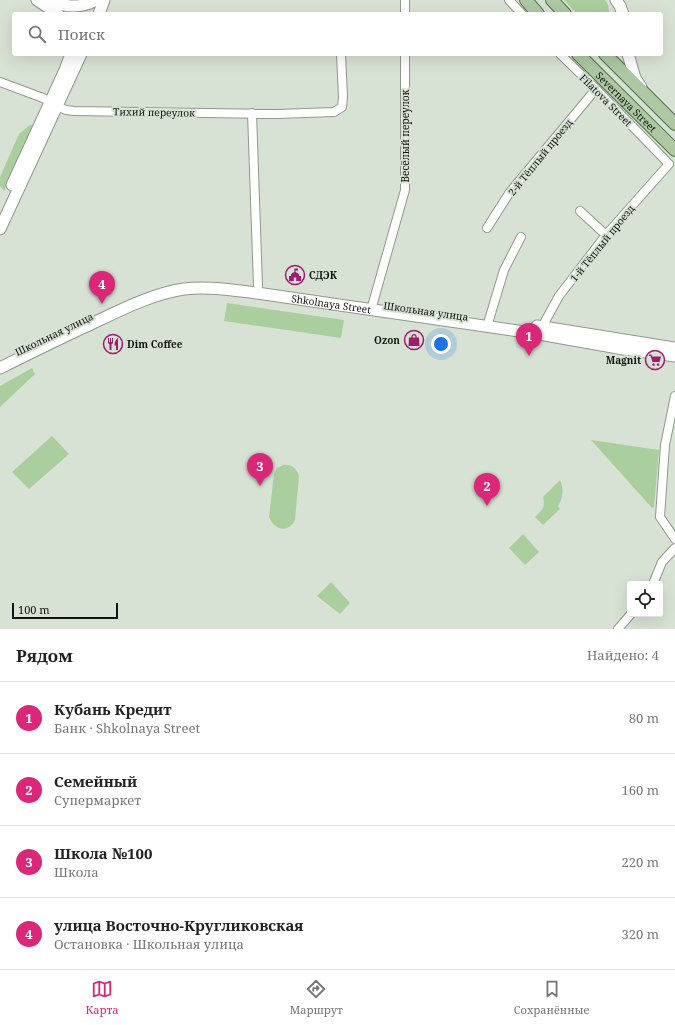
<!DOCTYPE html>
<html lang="ru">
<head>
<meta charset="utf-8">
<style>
  body { margin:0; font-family:"Noto Serif",serif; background:#f6f6f6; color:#222 }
  .controls { position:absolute; right:12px; bottom:12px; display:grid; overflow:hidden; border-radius:4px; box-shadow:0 4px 16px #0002 }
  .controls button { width:36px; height:36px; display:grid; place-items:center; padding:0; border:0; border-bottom:1px solid #e0e0e0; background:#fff; color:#222; font:20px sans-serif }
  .scale { position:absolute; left:12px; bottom:10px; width:106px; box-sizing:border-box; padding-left:4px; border:2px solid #10140f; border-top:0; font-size:11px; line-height:14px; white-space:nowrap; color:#10140f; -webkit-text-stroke:3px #d8e2d4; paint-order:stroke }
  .you { position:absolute; left:441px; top:344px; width:14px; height:14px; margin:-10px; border:3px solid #fff; border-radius:50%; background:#1a73e8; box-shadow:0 0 0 6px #1a73e833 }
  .badge { display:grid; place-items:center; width:26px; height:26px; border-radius:50%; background:#db2777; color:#fff; font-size:13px; font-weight:700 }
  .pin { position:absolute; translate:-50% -33px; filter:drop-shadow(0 1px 2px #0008) }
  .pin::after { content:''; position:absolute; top:21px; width:14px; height:12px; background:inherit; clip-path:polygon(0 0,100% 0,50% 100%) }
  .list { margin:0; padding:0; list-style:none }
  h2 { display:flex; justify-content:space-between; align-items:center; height:52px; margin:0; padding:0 16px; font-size:17px }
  h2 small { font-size:13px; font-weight:400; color:#767676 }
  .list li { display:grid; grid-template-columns:26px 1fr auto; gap:12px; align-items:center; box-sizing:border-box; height:72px; padding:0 16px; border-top:1px solid #e0e0e0 }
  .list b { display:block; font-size:15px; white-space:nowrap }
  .list p { margin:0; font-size:13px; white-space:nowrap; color:#767676 }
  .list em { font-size:13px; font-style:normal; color:#767676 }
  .icon { flex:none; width:22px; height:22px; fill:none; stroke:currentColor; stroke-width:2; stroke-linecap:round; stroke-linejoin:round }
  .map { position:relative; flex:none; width:675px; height:629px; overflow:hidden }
  .search { position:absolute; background:#fff; box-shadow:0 4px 16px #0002; left:12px; right:12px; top:12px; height:44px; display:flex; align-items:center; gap:10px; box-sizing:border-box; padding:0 14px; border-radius:4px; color:#767676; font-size:15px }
  .sheet { height:340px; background:#fff }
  nav { display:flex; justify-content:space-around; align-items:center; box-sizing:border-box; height:56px; border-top:1px solid #e0e0e0; background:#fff; font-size:11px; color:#767676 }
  nav a { display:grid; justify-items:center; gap:2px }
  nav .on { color:#db2777 }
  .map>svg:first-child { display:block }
  .green { fill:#abce9e }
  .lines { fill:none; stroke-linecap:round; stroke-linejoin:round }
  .street-casing { stroke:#8f988b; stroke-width:10 }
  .secondary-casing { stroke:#8f988b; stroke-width:13 }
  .primary-casing { stroke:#537247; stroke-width:14 }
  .street { stroke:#fff; stroke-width:8 }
  .secondary { stroke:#fff; stroke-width:11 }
  .primary { stroke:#adc8a3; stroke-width:12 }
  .labels { text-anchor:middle; stroke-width:4; stroke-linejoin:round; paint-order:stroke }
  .street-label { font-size:10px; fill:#10140f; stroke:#d8e2d4 }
  .poi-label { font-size:10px; font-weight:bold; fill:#10140f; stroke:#d8e2d4; text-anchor:start }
</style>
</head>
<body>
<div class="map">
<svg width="675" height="629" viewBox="0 0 675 629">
  <rect width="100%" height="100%" fill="#d8e2d4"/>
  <path class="green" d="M564,0H605C609,4 609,9 609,14H577Z
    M30,125H32L33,127L4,191L0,186V177L19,134Z
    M227,303L344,320L341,338L224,321Z
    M71,338L72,340L0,375V373Z
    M32,368L35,374L0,407V386Z
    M52,436L69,454L29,489L12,472Z
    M591,440L659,450L654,507L652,508Z
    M283,465C292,464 296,468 299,476L295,520C288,534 274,530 269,517L274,474L277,468Z
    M560,480C564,488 563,499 558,506L560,509L543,525L535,517C542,510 546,507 543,497Z
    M523,534L539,552L525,565L509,548Z
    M331,582L350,603L340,614L317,596Z"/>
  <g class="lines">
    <defs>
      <path id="street" d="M405,0V14
        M509,0L522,14
        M0,82L43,98L50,102
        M57,106L66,110L74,111L277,114L334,112L342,107L343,97L341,54
        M252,113L258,286
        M580,211L606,235
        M487,228L510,192L596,89
        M371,310L405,190V54
        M489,320L504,270L521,237
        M542,327L559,296L606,235L669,164L596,89L560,54
        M675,396L665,445L660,517L675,539
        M653,584L662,562L675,548
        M618,629L631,614"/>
      <g id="secondary">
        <path d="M37,0L58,14"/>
        <path d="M52,0C65,8 82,8 96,0"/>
        <path d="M616,0L620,6L623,14"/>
        <path d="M99,14L104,0"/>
        <path d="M628,54L635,78L641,87"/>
        <path d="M12,185L65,70L71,54"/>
        <path d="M0,229L81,54"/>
        <path d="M537,326L675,348"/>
        <path id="s1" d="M0,368C30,353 60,338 91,324C121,310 151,294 184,289C209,286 233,290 257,293L539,334L624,349L675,356"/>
      </g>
      <g id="primary">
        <path d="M526,0L538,14"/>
        <path d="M552,0L565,14"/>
        <path id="s2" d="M578,54L675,150"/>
        <path d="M605,54L675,124"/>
      </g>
    </defs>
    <use href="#street" class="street-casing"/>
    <use href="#secondary" class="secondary-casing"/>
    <use href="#primary" class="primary-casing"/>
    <use href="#street" class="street"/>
    <use href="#secondary" class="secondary"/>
    <use href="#primary" class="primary"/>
  </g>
  <defs>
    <symbol id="civic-ring" viewBox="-11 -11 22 22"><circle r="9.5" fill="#d8e2d4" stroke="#9d1c6f" stroke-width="1.5"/><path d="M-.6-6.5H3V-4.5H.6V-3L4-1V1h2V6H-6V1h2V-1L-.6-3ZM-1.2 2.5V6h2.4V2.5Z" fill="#9d1c6f"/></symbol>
    <symbol id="shop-ring" viewBox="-11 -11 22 22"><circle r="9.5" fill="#d8e2d4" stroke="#9d1c6f" stroke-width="1.5"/><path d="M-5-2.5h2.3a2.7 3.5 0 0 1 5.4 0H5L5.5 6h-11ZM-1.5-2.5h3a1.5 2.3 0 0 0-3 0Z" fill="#9d1c6f"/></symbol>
    <symbol id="restaurant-ring" viewBox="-11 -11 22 22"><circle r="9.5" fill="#d8e2d4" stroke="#9d1c6f" stroke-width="1.5"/><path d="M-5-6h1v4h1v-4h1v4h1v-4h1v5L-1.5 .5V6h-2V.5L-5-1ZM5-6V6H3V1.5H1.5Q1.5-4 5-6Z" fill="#9d1c6f"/></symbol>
    <symbol id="supermarket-ring" viewBox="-11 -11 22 22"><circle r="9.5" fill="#d8e2d4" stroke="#9d1c6f" stroke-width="1.5"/><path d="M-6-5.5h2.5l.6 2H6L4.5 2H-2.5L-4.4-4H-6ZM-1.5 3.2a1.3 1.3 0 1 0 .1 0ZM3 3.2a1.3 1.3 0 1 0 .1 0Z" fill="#9d1c6f"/></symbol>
  </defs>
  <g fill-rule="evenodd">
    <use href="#civic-ring" x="284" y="264" width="22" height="22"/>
    <use href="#shop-ring" x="403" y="329" width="22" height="22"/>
    <use href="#restaurant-ring" x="102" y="333" width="22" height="22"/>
    <use href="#supermarket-ring" x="644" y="349" width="22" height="22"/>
  </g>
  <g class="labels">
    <g class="street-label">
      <text transform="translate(606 100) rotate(45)" y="4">Filatova Street</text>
      <text dy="4" stroke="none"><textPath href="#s2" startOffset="68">Severnaya Street</textPath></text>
      <text transform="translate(154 112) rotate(1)" y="4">Тихий переулок</text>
      <text transform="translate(405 136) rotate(-90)" y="4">Весёлый переулок</text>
      <text transform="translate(540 157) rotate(-51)" y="4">2-й Тёплый проезд</text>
      <text transform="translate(602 243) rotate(-51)" y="4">1-й Тёплый проезд</text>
      <text dy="4" stroke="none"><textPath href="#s1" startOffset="349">Shkolnaya Street</textPath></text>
      <text transform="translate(426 311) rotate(8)" y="4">Школьная улица</text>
      <text transform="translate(54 334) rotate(-26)" y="4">Школьная улица</text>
    </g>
    <g class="poi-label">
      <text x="309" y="279">СДЭК</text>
      <text x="400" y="344" text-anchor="end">Ozon</text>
      <text x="127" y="348">Dim Coffee</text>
      <text x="641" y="364" text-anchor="end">Magnit</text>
    </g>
  </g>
</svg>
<div class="controls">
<button><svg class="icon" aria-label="locate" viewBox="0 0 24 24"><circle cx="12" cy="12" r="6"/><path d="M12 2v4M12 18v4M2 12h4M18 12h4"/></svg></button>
</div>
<div class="scale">100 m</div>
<div class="you"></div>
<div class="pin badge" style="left:529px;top:356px">1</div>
<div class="pin badge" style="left:487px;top:506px">2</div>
<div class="pin badge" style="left:260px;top:486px">3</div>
<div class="pin badge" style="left:102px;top:304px">4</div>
<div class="search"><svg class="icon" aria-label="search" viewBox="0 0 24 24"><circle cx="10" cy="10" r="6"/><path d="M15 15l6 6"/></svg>Поиск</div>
</div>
<section class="sheet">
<h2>Рядом<small>Найдено: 4</small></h2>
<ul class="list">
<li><span class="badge">1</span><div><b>Кубань Кредит</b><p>Банк · Shkolnaya Street</p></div><em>80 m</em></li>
<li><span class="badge">2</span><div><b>Семейный</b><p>Супермаркет</p></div><em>160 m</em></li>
<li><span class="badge">3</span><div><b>Школа №100</b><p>Школа</p></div><em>220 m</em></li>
<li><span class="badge">4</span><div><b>улица Восточно-Кругликовская</b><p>Остановка · Школьная улица</p></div><em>320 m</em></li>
</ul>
</section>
<nav>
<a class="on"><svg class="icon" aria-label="map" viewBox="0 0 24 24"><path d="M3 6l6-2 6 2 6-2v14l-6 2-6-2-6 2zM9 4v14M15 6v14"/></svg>Карта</a>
<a><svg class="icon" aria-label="directions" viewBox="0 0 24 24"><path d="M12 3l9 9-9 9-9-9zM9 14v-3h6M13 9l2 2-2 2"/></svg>Маршрут</a>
<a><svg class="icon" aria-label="saved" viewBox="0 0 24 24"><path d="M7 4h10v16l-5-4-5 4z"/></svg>Сохранённые</a>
</nav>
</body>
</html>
